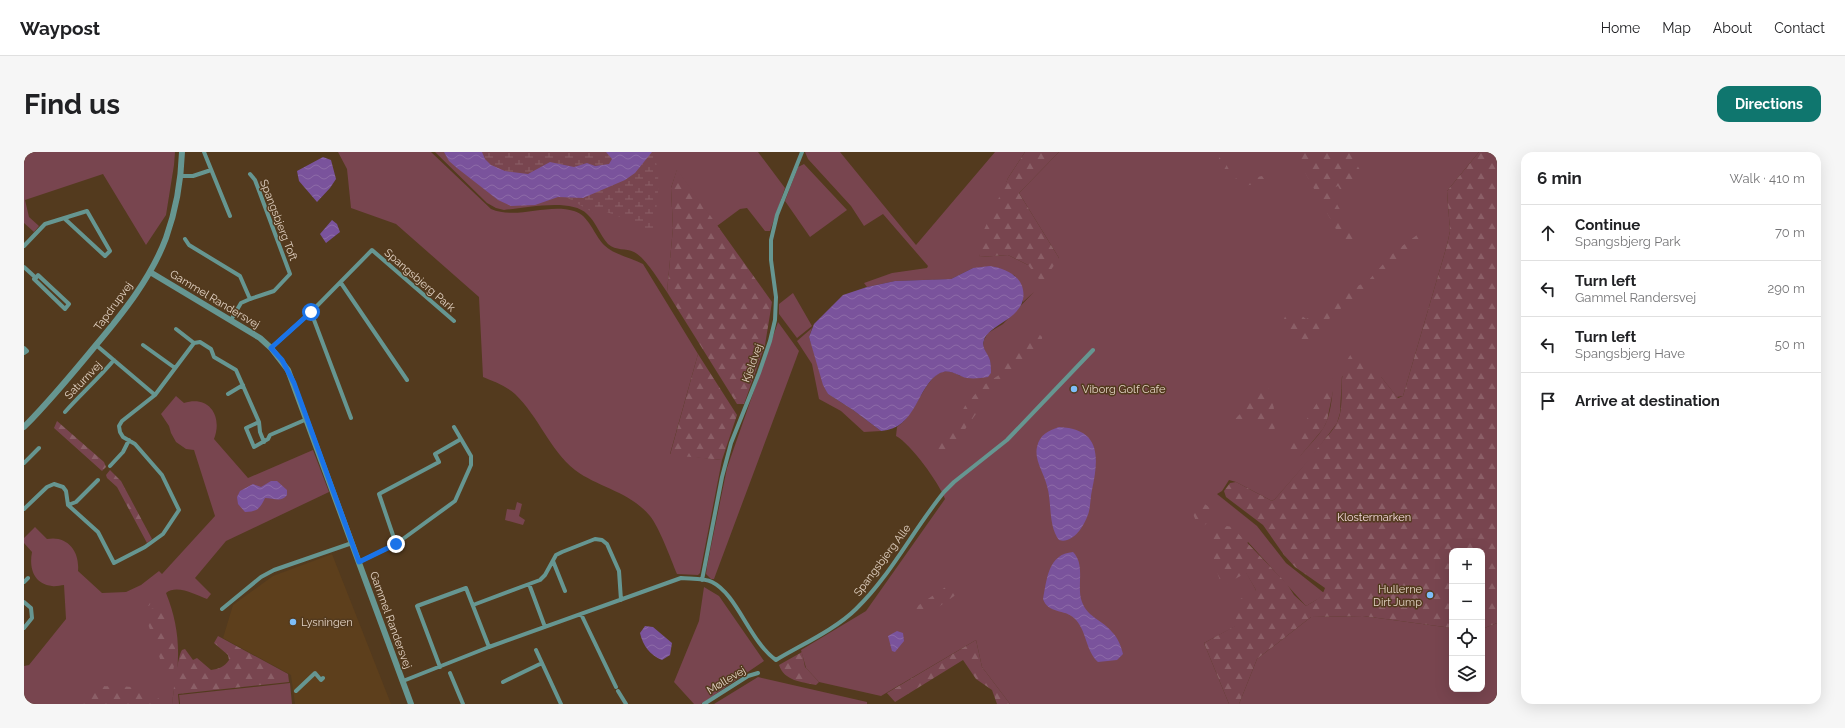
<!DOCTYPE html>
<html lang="en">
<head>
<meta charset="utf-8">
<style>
  body { margin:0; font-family:Raleway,sans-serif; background:#f6f6f6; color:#202124 }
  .controls { position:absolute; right:12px; bottom:12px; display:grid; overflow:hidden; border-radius:8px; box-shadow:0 4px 16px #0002 }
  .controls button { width:36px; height:36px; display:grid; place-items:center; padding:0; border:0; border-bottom:1px solid #e0e0e0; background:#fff; color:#202124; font:20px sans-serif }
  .stop { position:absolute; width:12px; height:12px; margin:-9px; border:3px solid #1a73e8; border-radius:50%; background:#fff }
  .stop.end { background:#1a73e8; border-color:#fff; box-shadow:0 1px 4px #0008 }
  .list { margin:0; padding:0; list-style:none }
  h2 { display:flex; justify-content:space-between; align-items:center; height:52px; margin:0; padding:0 16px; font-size:17px }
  h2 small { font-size:13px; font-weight:400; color:#757577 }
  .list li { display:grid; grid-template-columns:26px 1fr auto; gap:12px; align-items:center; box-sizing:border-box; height:56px; padding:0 16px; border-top:1px solid #e0e0e0 }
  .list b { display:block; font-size:15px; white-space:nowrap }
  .list p { margin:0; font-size:13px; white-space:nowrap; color:#757577 }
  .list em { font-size:13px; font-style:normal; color:#757577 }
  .icon { flex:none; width:22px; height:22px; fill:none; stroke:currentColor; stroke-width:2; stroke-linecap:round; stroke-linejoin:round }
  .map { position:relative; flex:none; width:1473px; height:552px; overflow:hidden; border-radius:12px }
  header { display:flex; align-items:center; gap:24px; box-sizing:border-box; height:56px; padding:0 20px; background:#fff; border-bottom:1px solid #e0e0e0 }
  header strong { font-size:19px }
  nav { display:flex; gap:22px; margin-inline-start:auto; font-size:14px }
  .intro { display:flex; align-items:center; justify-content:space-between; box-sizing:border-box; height:96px; padding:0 24px }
  h1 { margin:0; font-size:28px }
  .button { padding:10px 18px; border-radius:12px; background:#0f766e; color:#fff; font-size:14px; font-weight:700 }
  main { display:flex; gap:24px; padding:0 24px }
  aside { flex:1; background:#fff; border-radius:12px; box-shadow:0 4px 16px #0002 }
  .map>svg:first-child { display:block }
  .built { fill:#5d3f1c }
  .green { fill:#78454f; fill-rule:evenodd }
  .forest { fill:url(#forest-firs) }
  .wetland { fill:url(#wetland-marsh) }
  .water { fill:url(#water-waves) }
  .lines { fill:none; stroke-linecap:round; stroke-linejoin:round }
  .minor { stroke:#669691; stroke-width:4 }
  .tertiary { stroke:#669691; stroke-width:6 }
  .route { stroke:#1a73e8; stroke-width:5 }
  .poi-dot { fill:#7dbef9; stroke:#533a1e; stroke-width:1.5 }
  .labels { text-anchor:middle; stroke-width:3; stroke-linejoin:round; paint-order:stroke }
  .street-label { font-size:11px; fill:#e2d2c3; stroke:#533a1e }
  .poi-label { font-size:11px; fill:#e2d2c3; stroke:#533a1e; text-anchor:start }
  .park-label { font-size:11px; fill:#f6dbdf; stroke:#533a1e }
</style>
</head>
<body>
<header>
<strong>Waypost</strong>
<nav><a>Home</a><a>Map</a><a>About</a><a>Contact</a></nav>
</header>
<div class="intro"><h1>Find us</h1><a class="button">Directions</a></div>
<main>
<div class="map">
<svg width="1473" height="552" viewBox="0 0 1473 552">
  <defs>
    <pattern id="forest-firs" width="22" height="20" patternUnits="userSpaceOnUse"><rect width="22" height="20" fill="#78454f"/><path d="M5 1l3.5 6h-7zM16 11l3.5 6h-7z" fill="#8b5f67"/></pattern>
    <pattern id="wetland-marsh" width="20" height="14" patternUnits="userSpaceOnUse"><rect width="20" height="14" fill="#78454f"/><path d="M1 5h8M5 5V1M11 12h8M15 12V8" fill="none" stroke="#8b5f67"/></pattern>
    <pattern id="water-waves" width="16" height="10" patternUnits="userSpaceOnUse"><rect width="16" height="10" fill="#7a539c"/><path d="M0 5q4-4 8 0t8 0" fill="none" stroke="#8d6ba8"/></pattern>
  </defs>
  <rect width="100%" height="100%" fill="#533a1e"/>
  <path class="built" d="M308,402L367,552H271L267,523L199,486L209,453L249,424Z"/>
  <path class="green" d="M9,0H151L150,13L142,63L122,93L79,22L1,48L5,65L15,74L10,80L0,71V4Z
    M314,0H407L467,57C493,68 523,51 550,59C565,63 570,83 580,93C590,103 606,105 619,112L674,202L646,302L698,308L676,421L674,423L653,422C647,407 635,375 626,364C605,339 575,336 551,318C525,297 515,265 491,242C482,234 469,229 459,225L455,145L372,72L327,56L323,17Z
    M411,0H734L761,36L746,79H741L723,56L716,57L693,74L653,18L647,36L649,76L643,140C635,129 622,106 610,100C602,96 592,99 584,92C576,83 572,70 563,62C547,46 502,56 480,58L472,56L463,51Z
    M781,0H816L892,93L971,0H1001L984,26L955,105L984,103L1004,113L1035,106L995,41L1035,0H1455L1423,39L1426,79L1423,93L1379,244L1373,245L1357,225L1318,224L1316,261L1313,271L1287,306L1251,347L1248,349L1212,330L1205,328L1198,339L1193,342L1233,374L1262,411L1300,441L1294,447L1282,454L1224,390L1198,433L1222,420L1232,438L1212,474L1180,491L1205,552H986L958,515L952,488L857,544L795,530L782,516L777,498L842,459L921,347C915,331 887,292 872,284L873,275C891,264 901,225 918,220C929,217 934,225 942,225C950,226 960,222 967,221L966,208L959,195L960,188L964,181L979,172L1010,140L999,150C999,138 997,132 990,123L949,116L927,127L871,129L843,135L840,131L868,121L903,116L904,114L859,62L840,74L827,54L784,7ZM1309,226C1309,241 1307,266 1298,278C1292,287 1283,295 1276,304Z
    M780,12L823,58L786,85L761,49L774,15Z
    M769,141L788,174L773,186L755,162V152Z
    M754,170L775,199L690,427H687L682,422L683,414L703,316Z
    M788,176L785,185L804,242L829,258L857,279L840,280L817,259L795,247L788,212L773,189Z
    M152,244L160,251C185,243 199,264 190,287L224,326L289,298L305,340L202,389L171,426L187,442L183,447C172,443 153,432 142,441C153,468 156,493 153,521C152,532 148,541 149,552H0V514L5,513L42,467L40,433C36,433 32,435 28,434C9,432 5,415 8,400L0,391V386L11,375L23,387C43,383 56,399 54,419L78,441L102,440L117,433L135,419L138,422L191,364L170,298L162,297L152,290L147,281L145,274L137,262Z
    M493,350L498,352L495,364L501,368L499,373L481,368L483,357L491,358Z
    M680,435L695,444L740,509L677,552H670L650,530L675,469Z
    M1339,464L1428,476V537H1458V477L1473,471V552H1215L1233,507L1287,465Z
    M734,525L843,550V552H690Z
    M266,531L268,552H156L155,543Z"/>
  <path class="forest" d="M1001,0H1035L995,41L1035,106L1018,131L1004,113L984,103L955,105L959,80L984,26Z
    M1270,0H1325L1341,26L1318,41L1314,34L1305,38L1332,86L1320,92Z
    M1455,0H1473V471L1458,477V399H1428V476L1339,464L1287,465L1233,507L1215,552H1205L1180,491L1211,474L1213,449L1232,438L1222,421L1198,434L1190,411L1189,382L1203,374L1208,375L1263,432L1270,443L1282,454C1290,449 1298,446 1301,436L1271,415L1260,403L1239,373L1202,345L1200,339L1206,331L1212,330L1248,349L1251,347C1266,329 1282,312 1296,293C1304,283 1313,275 1316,262C1321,238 1311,216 1332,197L1338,201L1374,246L1379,244L1423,93L1426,79L1423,39Z
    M1198,4C1203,13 1209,31 1222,29C1227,28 1232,25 1238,24L1240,27C1224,35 1213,39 1202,21C1199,16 1195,11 1195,6Z
    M653,17L748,150L741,193L720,252H713L643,140L649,76L647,36Z
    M1393,83H1397L1399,85L1378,102L1347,137L1322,152L1305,167L1287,191L1280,194L1267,182L1260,167L1263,160C1270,157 1277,163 1282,167L1295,161L1305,151L1323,139L1344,129L1370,100Z
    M1014,181L1018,185V190C1011,200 1000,204 992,213C986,221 983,226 974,231L927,297L916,304L913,303L912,300V292L924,283L941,254L958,234L975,223L982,210Z
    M674,202L713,263L698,308L646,303Z
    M1309,225V239L1303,269L1299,277L1272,309H1268L1263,299Z
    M1241,231C1249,240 1253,269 1250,280L1244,281L1227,267L1212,280L1206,272L1216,262L1220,247Z
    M33,269L80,310L82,315L78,319L30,276Z
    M86,318L97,329L128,387L123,391L93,335L83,326L82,323Z
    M1179,351L1190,358L1189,367L1175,377L1168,359Z
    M926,432L933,442L896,468L889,457Z
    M134,435L135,436L125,454H120C121,446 127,439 134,435Z
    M141,454C145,461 141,463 141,470C141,476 145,483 147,489L151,491C152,503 150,517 147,529L144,530L122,466V462L127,457Z
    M194,484L264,522L265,530L154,542L155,552H149C148,544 154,503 158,498L161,497L169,508L173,506L187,518C195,517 200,515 205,508L204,503L190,491Z
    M952,488L958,515L986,552H973L968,538L952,527L939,508L871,550L863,541Z
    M778,500L781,515L795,530L792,533C778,530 760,529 755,513Z
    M76,534C94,535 122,531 135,547L128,552H59Z"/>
  <path class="wetland" d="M458,0H582L588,7L585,12L571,14L563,11L550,15L526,10L504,22L481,19L467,13L461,7Z
    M628,0H631L630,6C638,17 633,61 629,76L626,79L620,78L613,71L588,62L577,58L570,61L542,45L559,46L611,21Z"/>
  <path class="water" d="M420,0H458L461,7L467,13L481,19L504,22L526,10L550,15L563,11L571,14L585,12L588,7L582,0H628L611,21L601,28L559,46L534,45L511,53L487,54L474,48L433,16L425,9Z
    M299,5L307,8L312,27L306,36L293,50L275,29L273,19Z
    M308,68L313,72L316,80L302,91L296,82Z
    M966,114C978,116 993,121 998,134C1008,165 965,171 960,188C957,196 964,201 966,208C967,212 967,217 967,221L964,225C957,226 950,227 943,226C934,224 926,216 916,221C892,234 894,276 857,279L829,258L804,242L799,233L785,185L790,172L819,143L843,135L871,129L927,127L949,116Z
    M1035,275C1077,277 1075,305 1068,338C1066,346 1067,357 1063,365C1059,376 1048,392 1035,388C1024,374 1028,350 1023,334C1020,321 1010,308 1013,295C1016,282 1024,279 1035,275Z
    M247,329H253L263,338V343C257,351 250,346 241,346C236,356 234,360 221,360L214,352L213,345L216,339L229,332L237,335Z
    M1049,400C1062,413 1052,434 1058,450C1064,466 1079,468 1088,480C1094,486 1097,494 1099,502L1093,508L1074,510C1061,498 1063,478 1050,466C1041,457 1024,462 1019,447C1023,427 1024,402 1049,400Z
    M621,474L629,475L648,491L646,503L638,508C626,503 619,494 616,481Z
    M873,479L879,481L880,489L871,500L868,499L864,484Z"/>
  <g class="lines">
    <path class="minor" d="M180,0L206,64
      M226,22L231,28L266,122L250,139L226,147
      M157,24H169L187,18
      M161,87L165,93L216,124L226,147L217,151L207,168
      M0,94L21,72L63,59L86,99L81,104L41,67
      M0,115L12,126L10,127L41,157L45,152L14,123L12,126
      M317,131L383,228
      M287,160L327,266
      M152,177L170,191L176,190L187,197L190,205L212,218L235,270L236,280L240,290
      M72,193L131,243
      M119,193L151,216
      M0,196L3,199L0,201
      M247,196L287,160L348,98L430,169
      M204,242L219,233
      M41,260C57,242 74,227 90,208
      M235,270L222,276L230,295L244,287L246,283L283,267
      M0,311L15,296
      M86,314L99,300L105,288
      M44,353L52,350L74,328
      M0,357L23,335L30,332L39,335L42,339L44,353L74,380L90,411L121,395L139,382L155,358L138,323L111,292L99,285L96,280L95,274L98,269L131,243L170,191
      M372,392L355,342L415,310L411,302L437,287
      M529,409L541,439
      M335,410L372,392L431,349L447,313V304L430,275
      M678,428L698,325L707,291L735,221L746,189L751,168L752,145L747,108V88L753,63L778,0
      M0,430L4,426
      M505,432L521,475
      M0,450L7,456L8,466L0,476
      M449,453L516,428L521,423L532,403L538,400L571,387L578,388L583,392L595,419L597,448
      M198,457L237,425L250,418L328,391
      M557,462L592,535
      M512,498L537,552
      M416,515L393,454L442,436L465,495
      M426,521L439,552
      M379,529L465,495L657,426C666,427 680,426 688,430C713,442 726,490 752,508C777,493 812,477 832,457C867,423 889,378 920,340L930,330L983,288L1069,198
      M479,530L518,511
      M272,539L291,521L297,528L299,526
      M594,539L602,552
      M680,552L724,524L734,521"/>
    <path class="tertiary" d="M126,120L236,186L247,196L264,218L387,552
      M0,275C26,249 49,221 72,193C99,161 127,126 142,86C152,58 157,30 158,0"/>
  </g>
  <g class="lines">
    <path class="route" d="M287,160L247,196L258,208L270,231L335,410L372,392"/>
  </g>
  <g class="poi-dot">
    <circle cx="1050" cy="237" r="4"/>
    <circle cx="1406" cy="443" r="4"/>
    <circle cx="269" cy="470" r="4"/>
  </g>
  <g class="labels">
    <g class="street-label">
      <text transform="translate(255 68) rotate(69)" y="4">Spangsbjerg Toft</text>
      <text transform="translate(396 128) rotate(41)" y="4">Spangsbjerg Park</text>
      <text transform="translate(191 147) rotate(31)" y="4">Gammel Randersvej</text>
      <text transform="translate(89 154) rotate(-54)" y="4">Tapdrupvej</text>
      <text transform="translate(728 211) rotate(-70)" y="4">Kjeldvej</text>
      <text transform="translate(59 228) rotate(-46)" y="4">Saturnvej</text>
      <text transform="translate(858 408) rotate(-53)" y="4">Spangsbjerg Alle</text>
      <text transform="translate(367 468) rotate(70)" y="4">Gammel Randersvej</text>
      <text transform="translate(702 528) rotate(-31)" y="4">Møllevej</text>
    </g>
    <g class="poi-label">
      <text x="1058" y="241">Viborg Golf Cafe</text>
      <text x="1398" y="441" text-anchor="end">Hullerne<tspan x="1398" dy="13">Dirt Jump</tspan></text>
      <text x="277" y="474">Lysningen</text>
    </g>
    <g class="park-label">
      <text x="1350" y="369">Klostermarken</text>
    </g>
  </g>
</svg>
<div class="controls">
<button>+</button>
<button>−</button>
<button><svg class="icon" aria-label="locate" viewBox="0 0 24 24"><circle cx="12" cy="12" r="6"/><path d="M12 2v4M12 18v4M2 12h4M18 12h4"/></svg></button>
<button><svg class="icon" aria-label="layers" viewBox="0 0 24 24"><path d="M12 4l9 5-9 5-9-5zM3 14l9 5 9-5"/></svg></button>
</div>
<div class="stop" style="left:287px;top:160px"></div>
<div class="stop end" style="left:372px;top:392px"></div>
</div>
<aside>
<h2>6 min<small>Walk · 410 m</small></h2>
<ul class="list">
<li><svg class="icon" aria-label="ahead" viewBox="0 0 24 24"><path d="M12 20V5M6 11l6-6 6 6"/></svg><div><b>Continue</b><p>Spangsbjerg Park</p></div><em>70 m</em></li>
<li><svg class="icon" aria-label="left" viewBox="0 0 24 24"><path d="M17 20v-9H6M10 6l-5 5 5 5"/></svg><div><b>Turn left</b><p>Gammel Randersvej</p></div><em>290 m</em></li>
<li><svg class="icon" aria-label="left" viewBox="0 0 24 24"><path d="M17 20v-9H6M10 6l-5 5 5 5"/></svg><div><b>Turn left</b><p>Spangsbjerg Have</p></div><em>50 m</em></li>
<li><svg class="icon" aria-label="arrive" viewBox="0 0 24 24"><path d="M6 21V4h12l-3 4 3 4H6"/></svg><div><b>Arrive at destination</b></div></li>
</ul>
</aside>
</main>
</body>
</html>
